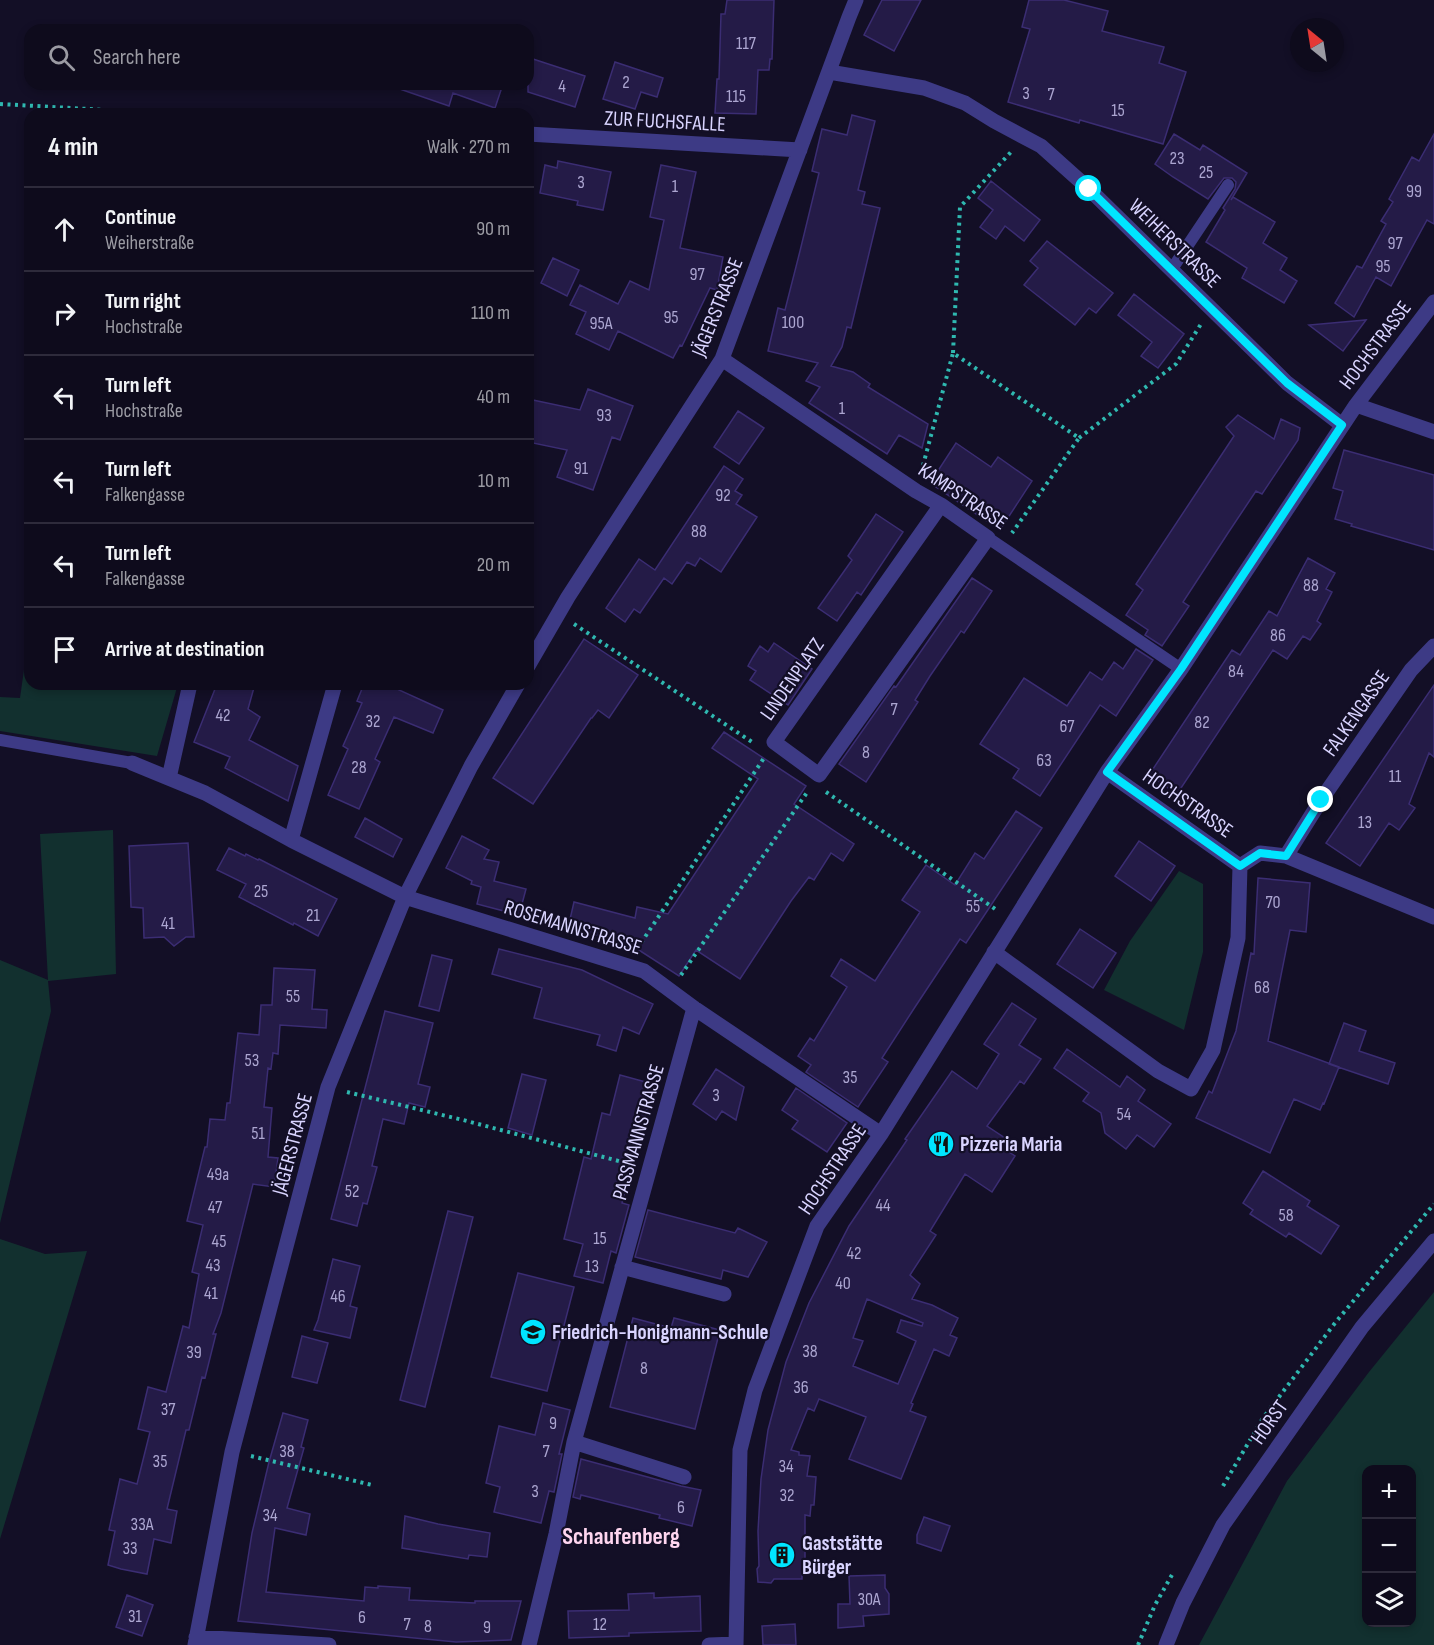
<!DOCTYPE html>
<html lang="en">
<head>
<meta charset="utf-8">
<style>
  body { margin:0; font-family:"Sofia Sans Condensed",sans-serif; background:#1c1929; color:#f1f3f6 }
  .controls { position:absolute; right:18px; bottom:18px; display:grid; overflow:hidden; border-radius:12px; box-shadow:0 3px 9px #0003 }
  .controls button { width:54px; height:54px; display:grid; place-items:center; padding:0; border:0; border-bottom:2px solid #2e2b3b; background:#0e0b1c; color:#f1f3f6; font:30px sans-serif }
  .compass { position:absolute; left:1290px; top:18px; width:54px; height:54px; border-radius:50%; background:#0e0b1c; box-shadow:0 3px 9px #0003; rotate:330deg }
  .stop { position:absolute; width:18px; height:18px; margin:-14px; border:4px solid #00e5ff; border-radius:50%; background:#fff }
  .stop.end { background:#00e5ff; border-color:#fff; box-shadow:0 2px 6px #0008 }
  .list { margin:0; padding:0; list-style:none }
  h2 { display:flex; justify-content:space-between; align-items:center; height:78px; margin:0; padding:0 24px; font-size:26px }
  h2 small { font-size:20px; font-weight:400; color:#9b9ba3 }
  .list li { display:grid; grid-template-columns:39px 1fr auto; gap:18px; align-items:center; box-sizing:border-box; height:84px; padding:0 24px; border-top:2px solid #2e2b3b }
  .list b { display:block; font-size:22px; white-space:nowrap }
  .list p { margin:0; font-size:20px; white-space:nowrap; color:#9b9ba3 }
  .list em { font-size:20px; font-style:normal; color:#9b9ba3 }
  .icon { flex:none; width:33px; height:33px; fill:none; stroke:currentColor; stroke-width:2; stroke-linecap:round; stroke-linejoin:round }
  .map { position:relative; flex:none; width:1434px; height:1645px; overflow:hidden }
  .search { position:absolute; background:#0e0b1c; box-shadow:0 3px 9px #0003; left:24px; top:24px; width:510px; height:66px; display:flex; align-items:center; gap:15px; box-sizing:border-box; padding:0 21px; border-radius:18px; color:#9b9ba3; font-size:22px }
  .panel { position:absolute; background:#0e0b1c; box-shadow:0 3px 9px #0003; left:24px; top:108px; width:510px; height:582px; border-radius:18px }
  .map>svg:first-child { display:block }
  .green { fill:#12302f; fill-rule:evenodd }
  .building { fill:#241b47; stroke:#3b2d73; stroke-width:1.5; fill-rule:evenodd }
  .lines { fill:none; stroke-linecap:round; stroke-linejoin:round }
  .path { stroke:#2fb8b0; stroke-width:4; stroke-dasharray:3 4.5; stroke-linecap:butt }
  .service { stroke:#3d3a85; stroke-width:12 }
  .minor { stroke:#3d3a85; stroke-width:15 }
  .tertiary { stroke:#3d3a85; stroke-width:15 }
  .route { stroke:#00e5ff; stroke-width:8 }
  .labels { text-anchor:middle; stroke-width:4.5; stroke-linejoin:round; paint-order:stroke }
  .number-label { font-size:18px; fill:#aca6d1 }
  .street-label { font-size:21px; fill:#d9d4ff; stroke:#130f26 }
  .poi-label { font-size:21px; font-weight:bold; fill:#d9d4ff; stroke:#130f26; text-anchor:start }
  .quarter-label { font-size:24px; font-weight:bold; fill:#ffd6f0; stroke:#130f26 }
</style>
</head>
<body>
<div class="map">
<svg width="1434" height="1645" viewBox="0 0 1434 1645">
  <rect width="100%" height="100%" fill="#130f26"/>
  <path class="green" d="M30,627V684H178L157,756L0,731V697L20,698Z
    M113,830L116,974L48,981L51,1011L0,1223V960L48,980L40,834Z
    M1179,871L1203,884V952L1184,1030L1104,990L1130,941Z
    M0,1239L45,1254L87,1251L0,1539Z
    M1434,1292V1645H1199L1287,1481L1369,1372ZM1366,1470H1412V1622H1366Z"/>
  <path class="building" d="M727,0H774L772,59H770L769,70H758L756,114L715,113L717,79H719L721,14H725Z
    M882,0H921L894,51L864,35Z
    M1029,0H1064L1108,11L1102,31L1164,47L1159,63L1186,72L1163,144L1080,120L1079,123L1008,102L1030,29L1022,27Z
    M533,59L585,76L575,107L528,92V74Z
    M615,62L663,78L657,97L641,92L635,109L603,99Z
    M395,84H503L495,108L453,93L449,106L394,87Z
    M852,115L875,121L858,190L865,192L862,204L880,208L851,328L847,327L842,347L831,366L853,372L870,384L868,387L928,424L922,448L899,435L887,454L809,403L820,387L806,381L818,363L768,351L778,308L785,310L800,251L819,173L812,171L822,129L847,135Z
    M1174,134L1200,150L1203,145L1247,173L1231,200L1233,197L1275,222L1263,243L1287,258L1280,270L1297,281L1284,303L1242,278L1247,268L1206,242L1225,210L1223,208L1235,189L1236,182L1232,178H1224L1208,199L1173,177L1155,164Z
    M1434,134V224L1427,220L1391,286L1376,277L1354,317L1335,303L1357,266L1362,268L1386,224L1381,221L1393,202L1389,199L1412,157L1419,161Z
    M558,161L611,172L603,210L577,205L578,201L540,193L545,165L557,168Z
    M661,165L696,172L680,248L723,257L717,290L710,288L682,346L680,345L673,358L618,331L609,350L576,334L586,312L570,305L580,285L618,304L630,281L649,290L664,220L650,217Z
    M991,181L1040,220L1024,241L1005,226L996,239L980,227L993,210L978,198Z
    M1047,241L1113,293L1096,313L1089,308L1075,325L1024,285L1038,268L1030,261Z
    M553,258L579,270L567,296L541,283Z
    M1134,294L1184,334L1158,368L1141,356L1152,342L1118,315Z
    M1366,320L1343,351L1309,325Z
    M588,389L633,406L620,440L612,437L593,490L557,477L567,450L528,442V399L580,410Z
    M738,411L764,428L739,464L714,447Z
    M1238,415L1274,439L1281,419L1300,428L1298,440L1262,494L1256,491L1228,533L1183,602L1189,606L1162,646L1145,635L1148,630L1126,615L1143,590L1136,584L1234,436L1226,427Z
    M956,443L991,467L998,457L1032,481L1000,530L930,483Z
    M1344,450L1434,475V550L1351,526L1352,524L1335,519L1343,491L1333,488Z
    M724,466L743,479L735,491L742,495L736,504L757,517L721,572L700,558L695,566L687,562L672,584L664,578L640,613L634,609L625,622L606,608L639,559L655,570Z
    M876,514L903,532L861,595L857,592L837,621L818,608L852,560L848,556Z
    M1308,558L1335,573L1326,589L1332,592L1317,621L1321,624L1310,640L1303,636L1287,659L1273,650L1177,794L1149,775L1232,650L1240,655L1269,611L1277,616Z
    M972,578L992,591L964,633L961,631L930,676L915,700L918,702L866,782L839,764L894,686L896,687Z
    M584,639L638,675L609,718L598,710L592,718H591L533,804L493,778Z
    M774,643L812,669L788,705L750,680L756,671L748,666L753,657L760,646L768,652Z
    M1136,649L1153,660L1149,666L1116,716L1100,705L1040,796L1013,778L1019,769L980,744L1024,678L1067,706L1090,672L1102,680L1114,662L1123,669Z
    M217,684H255L248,709L260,717L249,740L298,766L288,801L225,768L230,757L194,742Z
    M364,684H402L399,690L443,710L433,733L394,717L375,759L380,762L359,809L328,795L348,749L343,746L362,703L357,701Z
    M1434,685V757L1429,753L1409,804L1415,808L1399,830L1389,823L1360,866L1326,843Z
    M724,732L806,786L794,804L854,844L843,861L831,853L814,880L809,877L791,901L740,979L696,950L679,976L628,943L568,928L574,902L635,918L637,907L668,914L758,779L712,748Z
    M1016,811L1042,828L966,943L960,939L915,1007L882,1058L888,1062L858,1107L806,1072L811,1065L798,1056L810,1038L814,1041L847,987L831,976L841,959L875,981L920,912L902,900L926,865L955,885L975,853L984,859Z
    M365,818L402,839L393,857L355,837Z
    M462,836L489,850L484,859L499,862L494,881L526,889L519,915L477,904L481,887L471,884L472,881L446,868Z
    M1139,841L1175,866L1151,901L1115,876Z
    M188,843L194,937H186L174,946L164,937L144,938L143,908L131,907L129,846Z
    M229,848L245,856L246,854L258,860L259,859L337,899L318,936L294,923L293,925L239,897L246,884L217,870Z
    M1258,878L1310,883L1306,932L1290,930L1268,1041L1339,1067L1324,1104L1323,1103L1320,1110L1294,1099L1270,1153L1196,1118L1209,1091L1212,1093L1236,1031L1251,953L1254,954Z
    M1080,929L1116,953L1093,988L1057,964Z
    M499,949L582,970L653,1004L639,1034L623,1027L616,1051L597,1045L600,1035L534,1018L542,988L492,974Z
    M432,955L452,960L439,1011L419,1006Z
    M274,968L315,970L312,1009L327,1010L326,1028L280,1025L278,1054L273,1053L271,1069L268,1068L264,1107L272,1108L268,1157L278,1158L274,1187L253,1184L221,1313L213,1334H216L205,1378L202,1377L189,1430H186L167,1509L177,1511L171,1543L154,1539L147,1574L121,1569L108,1565L115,1531L109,1530L120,1479L137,1484L150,1432L138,1429L148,1387L166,1392L183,1326L189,1328L199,1274L192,1272L203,1225L187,1221L205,1147H207L210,1119L225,1120L227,1103H230L238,1033L259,1035L261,1005H272Z
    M1012,1003L1036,1019L1019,1045L1041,1059L1024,1084L1020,1081L987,1126L1008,1140L1003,1148L1015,1156L992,1192L965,1174L930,1231L936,1235L910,1275L920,1284L912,1299L932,1305L958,1318L950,1335L957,1338L949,1356L934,1349L911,1403L913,1404L910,1411L926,1417L901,1479L849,1459L866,1417L819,1399L814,1411L808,1408L791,1450L799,1452V1455L810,1456L807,1476L816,1477L814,1505H811L810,1516L805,1515V1561H802V1579H774L771,1583L758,1582L757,1569L759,1566L758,1531L761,1479L768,1430L786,1362L809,1303L849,1226L907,1140L905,1139L952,1071L977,1089L999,1054L984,1044ZM867,1299L923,1323L922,1326L901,1320L897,1332L916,1341L898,1384L853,1366L863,1341L853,1338Z
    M385,1011L433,1023L418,1084L430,1087L425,1107L409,1103L404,1124L383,1119L372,1166L377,1167L367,1204L363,1203L357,1226L331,1219Z
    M1344,1023L1366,1031L1359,1051L1395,1063L1388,1084L1329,1064Z
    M1067,1049L1120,1087L1127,1076L1145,1090L1138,1101L1171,1124L1154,1147L1137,1135L1126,1149L1105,1133L1101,1113L1083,1101L1089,1093L1054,1068Z
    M716,1069L744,1087L736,1120L722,1111L716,1120L693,1104Z
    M522,1074L546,1080L532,1135L508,1128Z
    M620,1075L653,1084L634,1163L632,1162L622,1203L629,1205L616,1253L611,1251L603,1283L574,1276L583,1244L564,1239L584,1157L591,1159L602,1113L610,1115Z
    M796,1088L847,1123L827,1152L792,1129L798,1121L782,1110Z
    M1263,1171L1310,1201L1307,1206L1339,1226L1321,1254L1289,1233L1286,1237L1250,1214L1253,1210L1243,1203Z
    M648,1210L735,1233L738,1228L767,1242L748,1277L723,1270L721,1279L635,1257Z
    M448,1211L473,1217L425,1407L400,1400Z
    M333,1259L360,1266L350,1306L357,1308L350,1338L314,1330L318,1320Z
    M518,1273L574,1287L547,1391L491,1377Z
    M633,1318L671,1328L674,1318L720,1330L695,1429L610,1407Z
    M302,1336L328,1343L317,1383L292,1377Z
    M543,1403L570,1410L559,1454H562L554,1492L549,1491L541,1523L494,1512L500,1487L486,1483L499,1426L535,1435Z
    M283,1413L308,1420L301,1447L304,1448L287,1508L310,1514L306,1535L275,1528L266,1592L364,1601L365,1587L378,1588V1586L410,1588L409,1600L475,1603V1601H521L511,1640L456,1642L238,1621L252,1533L269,1462Z
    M581,1459L681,1486L701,1490L692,1526L659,1518L660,1515L581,1495L580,1499L573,1497Z
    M405,1516L438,1524L490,1533L487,1557L469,1555L468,1559L402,1548Z
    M924,1517L950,1526L941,1551L917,1543V1535Z
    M885,1575V1588L889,1594V1614L863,1616L864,1626L838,1628V1604H850L849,1576Z
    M654,1593V1598L700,1596L701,1631L629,1633V1636L569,1638L568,1611L629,1610L628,1594Z
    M127,1595L153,1605L142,1636L116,1627Z
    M795,1624L796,1645H763L762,1626Z"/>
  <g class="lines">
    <path class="path" d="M0,104L177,114
      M953,353L960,207L1011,152
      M1079,438L1176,364L1201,324
      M921,473L953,353L1079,438L1012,533
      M574,624L755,744
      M826,792L998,911
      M637,949L764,758
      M681,975L808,791
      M347,1092L463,1120L630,1164
      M251,1456L372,1485
      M1223,1486L1263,1418L1335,1323L1434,1204
      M1138,1645L1155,1605L1173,1573"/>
    <path class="service" d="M1172,269L1228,185
      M988,538L1181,669
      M0,740L132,763"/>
    <path class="minor" d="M829,72L924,88L965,103L994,121L1041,146L1089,189L1287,383L1342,425
      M528,134L800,150
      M722,359L916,491L941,505L988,538L819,775L774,742L941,505
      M1356,405L1434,432
      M528,666L568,597L722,359L849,17L856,0
      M132,763L205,793L291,840L405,897L644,971L694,1008L881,1134
      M1107,772L1240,866
      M169,778L190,684
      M291,840L335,684
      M1286,856L1434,917
      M1240,866L1260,853L1286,856L1321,800L1411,670L1434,646
      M994,952L1158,1071L1191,1089L1213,1050L1238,938L1240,866
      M622,1267L724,1294
      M574,1442L684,1477
      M196,1637L329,1645
      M195,1645L232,1452L328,1087L405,897L471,766L518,684
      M529,1645L556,1534L574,1442L694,1008
      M709,1645L736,1644
      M736,1645L740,1450L755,1390L817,1226L881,1134L1107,772L1181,669L1356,405L1434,302"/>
    <path class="tertiary" d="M1166,1645L1183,1603L1223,1525L1362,1327L1434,1241"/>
  </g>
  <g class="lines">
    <path class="route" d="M1089,189L1287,383L1342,425L1181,669L1107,772L1240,866L1260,853L1286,856L1321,800"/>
  </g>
  <defs>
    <symbol id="restaurant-disc" viewBox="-11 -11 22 22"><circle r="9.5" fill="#00e5ff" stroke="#130f26"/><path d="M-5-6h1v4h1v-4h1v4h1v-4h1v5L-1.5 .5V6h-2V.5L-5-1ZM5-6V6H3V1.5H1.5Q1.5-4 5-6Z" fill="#111"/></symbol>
    <symbol id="school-disc" viewBox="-11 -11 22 22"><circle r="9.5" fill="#00e5ff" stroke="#130f26"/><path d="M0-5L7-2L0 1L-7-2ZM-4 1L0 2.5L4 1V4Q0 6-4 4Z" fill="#111"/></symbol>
    <symbol id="building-disc" viewBox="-11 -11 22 22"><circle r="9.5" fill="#00e5ff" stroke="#130f26"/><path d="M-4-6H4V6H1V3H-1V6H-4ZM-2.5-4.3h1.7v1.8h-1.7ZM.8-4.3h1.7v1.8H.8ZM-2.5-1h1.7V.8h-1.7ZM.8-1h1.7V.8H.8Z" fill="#111"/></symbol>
  </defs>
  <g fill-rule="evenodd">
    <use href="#restaurant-disc" x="926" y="1129" width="30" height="30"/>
    <use href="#school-disc" x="518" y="1317" width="30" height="30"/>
    <use href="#building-disc" x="767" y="1540" width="30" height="30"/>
  </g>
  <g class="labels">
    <g class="number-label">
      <text x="746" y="49">117</text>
      <text x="626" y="88">2</text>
      <text x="562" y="92">4</text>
      <text x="1026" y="99">3</text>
      <text x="1051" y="100">7</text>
      <text x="736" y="102">115</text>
      <text x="1118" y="116">15</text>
      <text x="1177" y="164">23</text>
      <text x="1206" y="178">25</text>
      <text x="581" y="188">3</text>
      <text x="675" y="192">1</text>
      <text x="1414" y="197">99</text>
      <text x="1395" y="249">97</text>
      <text x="1383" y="272">95</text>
      <text x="697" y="280">97</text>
      <text x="671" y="323">95</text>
      <text x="793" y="328">100</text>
      <text x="601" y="329">95A</text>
      <text x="842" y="414">1</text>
      <text x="604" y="421">93</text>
      <text x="581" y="474">91</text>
      <text x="723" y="501">92</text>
      <text x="699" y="537">88</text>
      <text x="1311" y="591">88</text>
      <text x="1278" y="641">86</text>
      <text x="1236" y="677">84</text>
      <text x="894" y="715">7</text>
      <text x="223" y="721">42</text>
      <text x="373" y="727">32</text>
      <text x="1202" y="728">82</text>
      <text x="1067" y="732">67</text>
      <text x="866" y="758">8</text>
      <text x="1044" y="766">63</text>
      <text x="359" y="773">28</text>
      <text x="1395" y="782">11</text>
      <text x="1365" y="828">13</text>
      <text x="261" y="897">25</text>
      <text x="1273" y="908">70</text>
      <text x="973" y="912">55</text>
      <text x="313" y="921">21</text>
      <text x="168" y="929">41</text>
      <text x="1262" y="993">68</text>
      <text x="293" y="1002">55</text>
      <text x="252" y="1066">53</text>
      <text x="850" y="1083">35</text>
      <text x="716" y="1101">3</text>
      <text x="1124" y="1120">54</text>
      <text x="258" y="1139">51</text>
      <text x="218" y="1180">49a</text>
      <text x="352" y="1197">52</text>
      <text x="883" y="1211">44</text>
      <text x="215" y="1213">47</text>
      <text x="1286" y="1221">58</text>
      <text x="600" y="1244">15</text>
      <text x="219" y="1247">45</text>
      <text x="854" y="1259">42</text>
      <text x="213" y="1271">43</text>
      <text x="592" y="1272">13</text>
      <text x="843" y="1289">40</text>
      <text x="211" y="1299">41</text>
      <text x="338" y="1302">46</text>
      <text x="810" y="1357">38</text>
      <text x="194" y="1358">39</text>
      <text x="644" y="1374">8</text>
      <text x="801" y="1393">36</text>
      <text x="168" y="1415">37</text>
      <text x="553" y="1429">9</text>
      <text x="287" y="1457">38</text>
      <text x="546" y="1457">7</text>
      <text x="160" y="1467">35</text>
      <text x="786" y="1472">34</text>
      <text x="535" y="1497">3</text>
      <text x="787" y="1501">32</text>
      <text x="681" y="1513">6</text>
      <text x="270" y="1521">34</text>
      <text x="142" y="1530">33A</text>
      <text x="130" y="1554">33</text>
      <text x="869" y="1605">30A</text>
      <text x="135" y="1622">31</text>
      <text x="362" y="1623">6</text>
      <text x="407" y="1630">7</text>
      <text x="600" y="1630">12</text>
      <text x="428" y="1632">8</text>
      <text x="487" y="1633">9</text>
    </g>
    <g class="street-label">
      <text transform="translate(665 121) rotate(3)" y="7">ZUR FUCHSFALLE</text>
      <text transform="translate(1175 243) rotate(44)" y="7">WEIHERSTRASSE</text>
      <text transform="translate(717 307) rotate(-68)" y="7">JÄGERSTRASSE</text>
      <text transform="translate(1375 345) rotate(-53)" y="7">HOCHSTRASSE</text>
      <text transform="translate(963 496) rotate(34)" y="7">KAMPSTRASSE</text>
      <text transform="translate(792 679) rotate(-55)" y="7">LINDENPLATZ</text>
      <text transform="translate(1356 713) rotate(-55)" y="7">FALKENGASSE</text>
      <text transform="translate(1188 803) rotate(35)" y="7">HOCHSTRASSE</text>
      <text transform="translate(573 927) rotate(17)" y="7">ROSEMANNSTRASSE</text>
      <text transform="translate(638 1132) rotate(-74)" y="7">PASSMANNSTRASSE</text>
      <text transform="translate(292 1144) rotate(-75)" y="7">JÄGERSTRASSE</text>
      <text transform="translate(832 1169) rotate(-56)" y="7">HOCHSTRASSE</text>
      <text transform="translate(1269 1422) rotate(-55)" y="7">HORST</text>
    </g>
    <g class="poi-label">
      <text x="960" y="1151">Pizzeria Maria</text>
      <text x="552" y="1339">Friedrich-Honigmann-Schule</text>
      <text x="802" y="1550">Gaststätte<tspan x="802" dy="24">Bürger</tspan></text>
    </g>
    <g class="quarter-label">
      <text x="621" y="1544">Schaufenberg</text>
    </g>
  </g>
</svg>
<div class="controls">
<button>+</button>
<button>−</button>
<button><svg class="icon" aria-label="layers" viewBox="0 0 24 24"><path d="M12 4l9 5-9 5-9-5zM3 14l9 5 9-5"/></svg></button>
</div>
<svg class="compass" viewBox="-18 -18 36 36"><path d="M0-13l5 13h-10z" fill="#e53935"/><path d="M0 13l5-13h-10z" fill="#9b9ba3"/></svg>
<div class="stop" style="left:1089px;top:189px"></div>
<div class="stop end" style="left:1321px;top:800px"></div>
<div class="search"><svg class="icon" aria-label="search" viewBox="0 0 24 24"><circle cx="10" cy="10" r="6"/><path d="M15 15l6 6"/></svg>Search here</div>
<section class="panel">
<h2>4 min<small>Walk · 270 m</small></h2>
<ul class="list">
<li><svg class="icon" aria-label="ahead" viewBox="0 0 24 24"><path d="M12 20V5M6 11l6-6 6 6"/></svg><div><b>Continue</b><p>Weiherstraße</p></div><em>90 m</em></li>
<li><svg class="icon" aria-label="right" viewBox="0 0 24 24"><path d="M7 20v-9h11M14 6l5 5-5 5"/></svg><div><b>Turn right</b><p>Hochstraße</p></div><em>110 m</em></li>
<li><svg class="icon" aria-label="left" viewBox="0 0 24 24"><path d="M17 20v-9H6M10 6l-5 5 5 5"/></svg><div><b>Turn left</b><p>Hochstraße</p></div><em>40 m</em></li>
<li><svg class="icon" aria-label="left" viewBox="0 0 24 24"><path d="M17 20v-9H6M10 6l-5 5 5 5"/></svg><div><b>Turn left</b><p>Falkengasse</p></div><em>10 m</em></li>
<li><svg class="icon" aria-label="left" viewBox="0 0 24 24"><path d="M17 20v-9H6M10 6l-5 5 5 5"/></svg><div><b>Turn left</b><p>Falkengasse</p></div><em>20 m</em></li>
<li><svg class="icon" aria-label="arrive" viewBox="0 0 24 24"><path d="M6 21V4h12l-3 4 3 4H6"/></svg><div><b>Arrive at destination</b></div></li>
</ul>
</section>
</div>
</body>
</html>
